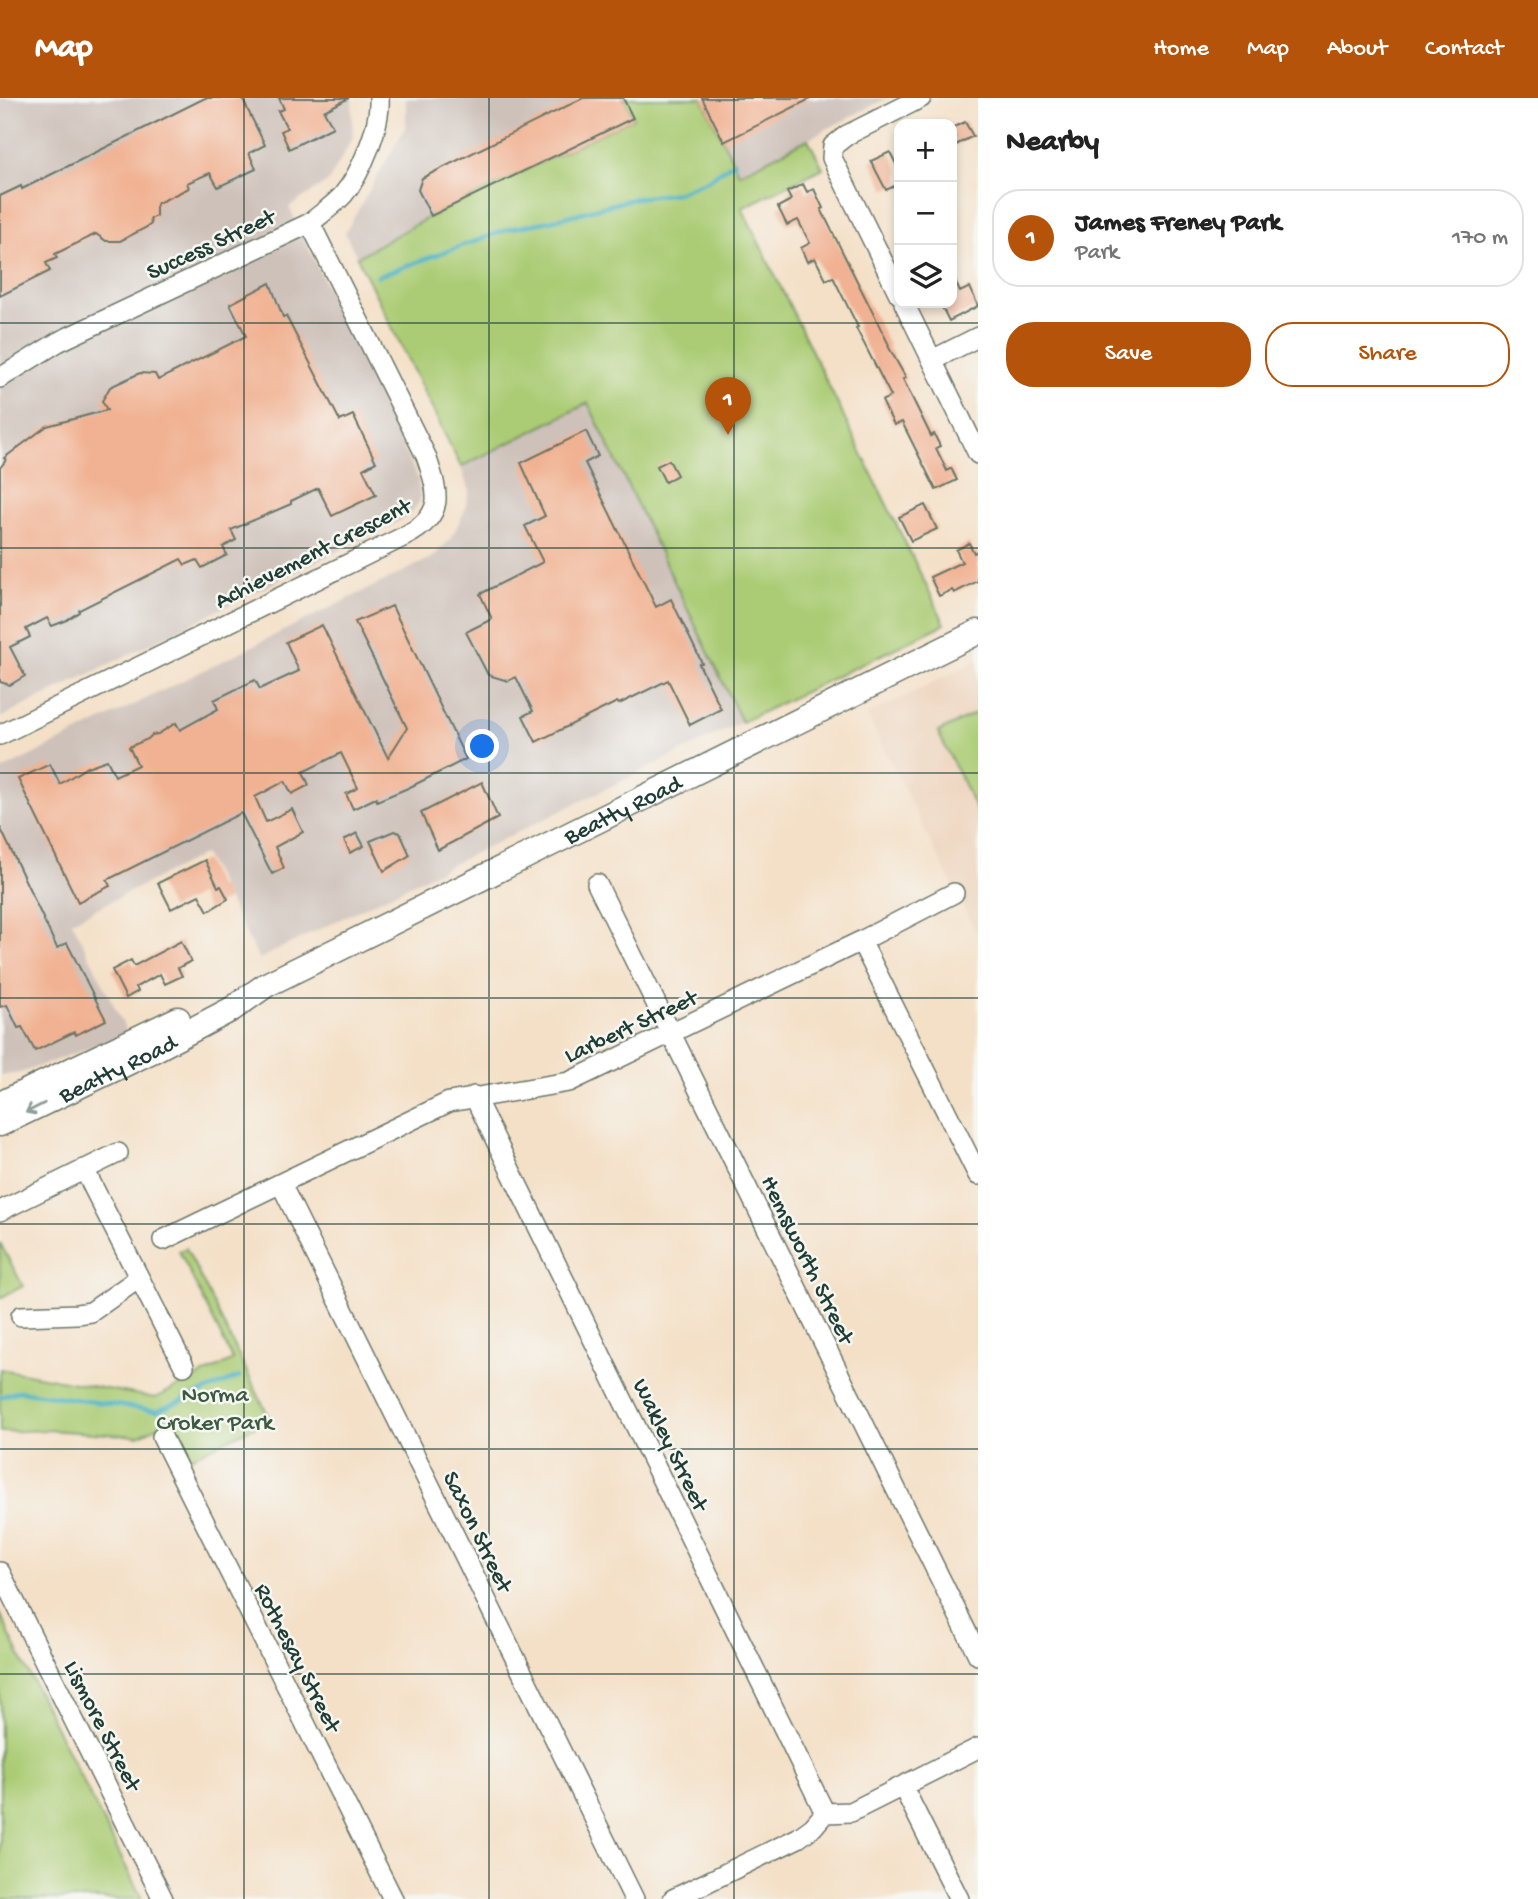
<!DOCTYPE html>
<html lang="en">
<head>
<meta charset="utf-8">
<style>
  body { margin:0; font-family:"Gochi Hand",sans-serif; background:#f2f2f2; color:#222 }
  .controls { position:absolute; right:21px; top:21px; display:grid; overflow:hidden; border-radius:14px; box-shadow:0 4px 10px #0003 }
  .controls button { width:63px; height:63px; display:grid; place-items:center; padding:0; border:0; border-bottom:2px solid #e0e0e0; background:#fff; color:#222; font:35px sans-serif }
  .you { position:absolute; left:483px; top:649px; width:24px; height:24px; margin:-18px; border:5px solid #fff; border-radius:50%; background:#1a73e8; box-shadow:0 0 0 10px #1a73e833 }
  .badge { display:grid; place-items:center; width:46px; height:46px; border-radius:50%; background:#b45309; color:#fff; font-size:23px; font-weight:700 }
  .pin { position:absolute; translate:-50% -58px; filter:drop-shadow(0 2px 4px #0008) }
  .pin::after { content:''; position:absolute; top:37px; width:24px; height:21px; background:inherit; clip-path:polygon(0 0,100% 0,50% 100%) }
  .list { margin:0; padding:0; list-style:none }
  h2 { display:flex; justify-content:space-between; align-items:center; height:91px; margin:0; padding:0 28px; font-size:30px }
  h2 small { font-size:23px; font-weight:400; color:#767676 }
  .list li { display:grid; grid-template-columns:46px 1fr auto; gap:21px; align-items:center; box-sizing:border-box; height:98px; margin:0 14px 14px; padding:0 14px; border:2px solid #e0e0e0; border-radius:28px }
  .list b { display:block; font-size:26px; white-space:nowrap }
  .list p { margin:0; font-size:23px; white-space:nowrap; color:#767676 }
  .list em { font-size:23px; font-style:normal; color:#767676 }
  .actions { display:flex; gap:14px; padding:21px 28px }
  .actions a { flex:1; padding:16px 0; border:2px solid #b45309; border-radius:28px; text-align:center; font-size:24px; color:#b45309 }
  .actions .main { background:#b45309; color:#fff }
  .icon { flex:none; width:38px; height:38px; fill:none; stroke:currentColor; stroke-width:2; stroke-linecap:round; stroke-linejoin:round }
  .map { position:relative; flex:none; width:978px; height:1801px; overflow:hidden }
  header { display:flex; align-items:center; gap:42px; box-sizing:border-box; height:98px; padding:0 35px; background:#b45309; color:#fff }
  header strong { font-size:33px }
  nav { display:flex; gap:38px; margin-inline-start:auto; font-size:24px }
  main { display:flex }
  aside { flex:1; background:#fff }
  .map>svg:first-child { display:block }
  .built { fill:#edd2ba }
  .industrial { fill:#cec1ba }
  .green { fill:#abcc75; stroke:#658454; stroke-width:2 }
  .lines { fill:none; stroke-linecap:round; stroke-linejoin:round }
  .stream { stroke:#42b0c0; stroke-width:4.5 }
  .building { fill:#f1b293 }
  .minor-casing { stroke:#6a7667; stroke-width:22 }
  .major-casing { stroke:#6a7667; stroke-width:27 }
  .minor { stroke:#fff; stroke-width:19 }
  .major { stroke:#fff; stroke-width:24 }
  .oneway { stroke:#8f9e9a }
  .grid { fill:none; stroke:#1f3d34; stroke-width:2; stroke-opacity:0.55 }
  .labels { text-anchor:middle; stroke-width:5; stroke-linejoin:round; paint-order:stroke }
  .street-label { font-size:24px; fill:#1f3d34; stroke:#f6f6f2 }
  .park-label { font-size:24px; fill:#3b5a41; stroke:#f6f6f2 }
</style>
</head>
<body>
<header>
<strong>Map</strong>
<nav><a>Home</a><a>Map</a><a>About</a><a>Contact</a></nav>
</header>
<main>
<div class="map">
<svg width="978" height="1801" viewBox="0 0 978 1801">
  <rect width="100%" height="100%" fill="#f6f6f2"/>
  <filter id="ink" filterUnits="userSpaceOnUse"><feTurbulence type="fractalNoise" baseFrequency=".0143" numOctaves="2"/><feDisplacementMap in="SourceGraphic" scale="14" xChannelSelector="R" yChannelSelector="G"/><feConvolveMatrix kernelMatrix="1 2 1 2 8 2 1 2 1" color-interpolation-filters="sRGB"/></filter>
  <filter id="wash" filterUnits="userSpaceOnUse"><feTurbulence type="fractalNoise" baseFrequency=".00686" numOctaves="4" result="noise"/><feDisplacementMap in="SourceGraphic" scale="28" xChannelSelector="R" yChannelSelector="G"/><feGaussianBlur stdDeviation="1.57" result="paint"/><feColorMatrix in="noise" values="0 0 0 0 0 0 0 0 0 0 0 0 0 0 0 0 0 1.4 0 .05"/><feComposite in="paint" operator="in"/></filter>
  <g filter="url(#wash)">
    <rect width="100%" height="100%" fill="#f4e0c7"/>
    <path class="built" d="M978,562V838L867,617Z"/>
    <path class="industrial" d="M0,0H352L353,39L329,83L289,109L418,381L420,403L409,418L0,620Z
      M406,0H623L633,20L431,118L357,159L345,135L406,28Z
      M702,0H887L739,76Z
      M588,305L742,624L259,861L204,756L72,823L128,936L20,975L0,978V673L433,459L451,441L464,414L469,394L461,369Z"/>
    <path class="green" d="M623,0H702L739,76L808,41L823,70L742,110L945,526L742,624L588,305L461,369L357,159L431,118L633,20Z
      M978,614V715L938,634Z
      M0,1145L23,1188L0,1200Z
      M186,1150L270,1321L191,1359L172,1322L138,1338L47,1332L0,1334V1271L155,1300L233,1262L179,1153Z
      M0,1515L10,1538L142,1801H0Z"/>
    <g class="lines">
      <path class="stream" d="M378,178L509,131L550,123L636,100L677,95L710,81L734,64
        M0,1299L19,1293L157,1313L239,1279"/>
    </g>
    <g id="blocks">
      <path class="building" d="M205,0H242L265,47L249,55L256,71L218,89L210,75L187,85L189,90L156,106V118L150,121L151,126L147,129L120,143H106L96,136L55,156L57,160L46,165L50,173L0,198V98L21,88L22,91Z
        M279,0H349L324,13L333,29L289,51L281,33L287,30L278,13L284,11Z
        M583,0H623L633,20L431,118L418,92L422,80Z
        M702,0H812L724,44Z
        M965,24L973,38L952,49V30Z
        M890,54L899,72V86L886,92L871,63Z
        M803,86L807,94L814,91L823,110L821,111L889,247L888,248L906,280L903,281L931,338L934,336L940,348L936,350L947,373L951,370L957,382L936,392L902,324L894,327L882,303L891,298L856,230L858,229L833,179L826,182L815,160L807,164L801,150L810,145L798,122L787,127L778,109L791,102L787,94Z
        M952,176L960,194L970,189L978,208L949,223L940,205H952Z
        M270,185L283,219L286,218L340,323L353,317L376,364L363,371L376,397L332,418L318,390L291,403V406L231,432L236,442L223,449L227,457L202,470L197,462L185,467L181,461L79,512V514L65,523L52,528L47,520L26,531L30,539L10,549L25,578L10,587L0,584V370L6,362L4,360L47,328L107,312L102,303L110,289L140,275L155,276L158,282L246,238L230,206Z
        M586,333L598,358L585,365L656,509L671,501L702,565L699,566L721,611L690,627L668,582L619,606L617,604L536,644L523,618L533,613L516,579L508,583L488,577L466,534L492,521L480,496L543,464L525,428L545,418L521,365Z
        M669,362L677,377L665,384L657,368Z
        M925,407L937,431L911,443L899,419Z
        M969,445L974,455L978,453V483L954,495L952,492L939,498L930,479L962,464L956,452Z
        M392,508L466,661L408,690L377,703L376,700L353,711L346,696L358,690L341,655L303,674L309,687L292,696L285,683L255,699L266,724L292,711L303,734L275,749L284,770L272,776L241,715L107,782L110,788L78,804L18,681L50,666L60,686L87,669L107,662L115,678L138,667L129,649L148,641L152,637L158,636L176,625L180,632L218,611L214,602L255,582L260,591L299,573L286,544L322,527L388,660L407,630L355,524Z
        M482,684L498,720L438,752L421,715Z
        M0,729L57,850L67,845L106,922L76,937L74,934L35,953L22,929L18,930L7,907L0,909Z
        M394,733L400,735L410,757L384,773L370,743Z
        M357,735L364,748L350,755L344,742Z
        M205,762L218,789L221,788L228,801L208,813L199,797L171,811L158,785Z
        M181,843L191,863L178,870L182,878L165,886L160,876L136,889L138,893L126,900L112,872L131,862L134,868Z"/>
    </g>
  </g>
  <g filter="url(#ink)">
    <use href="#blocks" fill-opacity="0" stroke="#6a7667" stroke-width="2"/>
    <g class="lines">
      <defs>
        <path id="minor" d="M899,196L832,60L833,48L847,37L921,0
          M904,205L978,356
          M932,262L978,239
          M0,280L58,244L310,125C321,116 334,107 343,97C361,76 381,27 379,0
          M0,637L405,438C446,417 439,396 426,358L310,125
          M597,786L978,1557
          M861,843L978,1077
          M474,998L825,1715
          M84,1071L184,1268
          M281,1086L634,1801
          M0,1113L118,1055
          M163,1142L449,1004L569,984L861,843L954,795
          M21,1218L77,1216L91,1214L139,1180
          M162,1339L393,1801
          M0,1474L163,1801
          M903,1689L959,1801
          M673,1801L798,1740L813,1729L825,1715L851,1714L978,1650"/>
        <g id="major">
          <path d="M0,1006L178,921"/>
          <path id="s1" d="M0,1026L154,952L232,911L266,887L978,534"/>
        </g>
      </defs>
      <use href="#minor" class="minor-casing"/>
      <use href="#major" class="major-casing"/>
      <use href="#minor" class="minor"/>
      <use href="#major" class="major"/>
    </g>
    <defs><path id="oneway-shaft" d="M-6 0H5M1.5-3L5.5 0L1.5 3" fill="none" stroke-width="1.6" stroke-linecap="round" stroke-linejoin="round" transform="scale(1.75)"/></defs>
    <use class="oneway" href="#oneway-shaft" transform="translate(35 1010) rotate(153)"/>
  </g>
  <path class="grid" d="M244,0V1801M489,0V1801M734,0V1801M0,225H978M0,450H978M0,675H978M0,900H978M0,1126H978M0,1351H978M0,1576H978"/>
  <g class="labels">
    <g class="street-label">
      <text transform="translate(210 145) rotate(-25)" y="8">Success Street</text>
      <text transform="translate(312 454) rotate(-27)" y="8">Achievement Crescent</text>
      <text dy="8" stroke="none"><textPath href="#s1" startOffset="698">Beatty Road</textPath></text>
      <text transform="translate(630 927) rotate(-25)" y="8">Larbert Street</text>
      <text dy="8" stroke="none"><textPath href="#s1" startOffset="130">Beatty Road</textPath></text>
      <text transform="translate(809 1161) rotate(64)" y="8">Hemsworth Street</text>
      <text transform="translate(672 1346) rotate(64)" y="8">Wakley Street</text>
      <text transform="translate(479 1433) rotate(64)" y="8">Saxon Street</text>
      <text transform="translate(299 1559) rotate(63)" y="8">Rothesay Street</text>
      <text transform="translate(104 1627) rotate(63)" y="8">Lismore Street</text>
    </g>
    <g class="park-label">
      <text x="215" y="1303">Norma<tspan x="215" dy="28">Croker Park</tspan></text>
    </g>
  </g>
</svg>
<div class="controls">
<button>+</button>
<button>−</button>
<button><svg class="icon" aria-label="layers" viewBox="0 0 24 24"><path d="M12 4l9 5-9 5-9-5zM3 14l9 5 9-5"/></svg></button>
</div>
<div class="you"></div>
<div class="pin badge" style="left:728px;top:337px">1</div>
</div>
<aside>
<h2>Nearby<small></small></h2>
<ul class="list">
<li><span class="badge">1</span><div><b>James Freney Park</b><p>Park</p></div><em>170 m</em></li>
</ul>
<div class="actions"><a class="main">Save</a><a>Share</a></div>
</aside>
</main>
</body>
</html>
